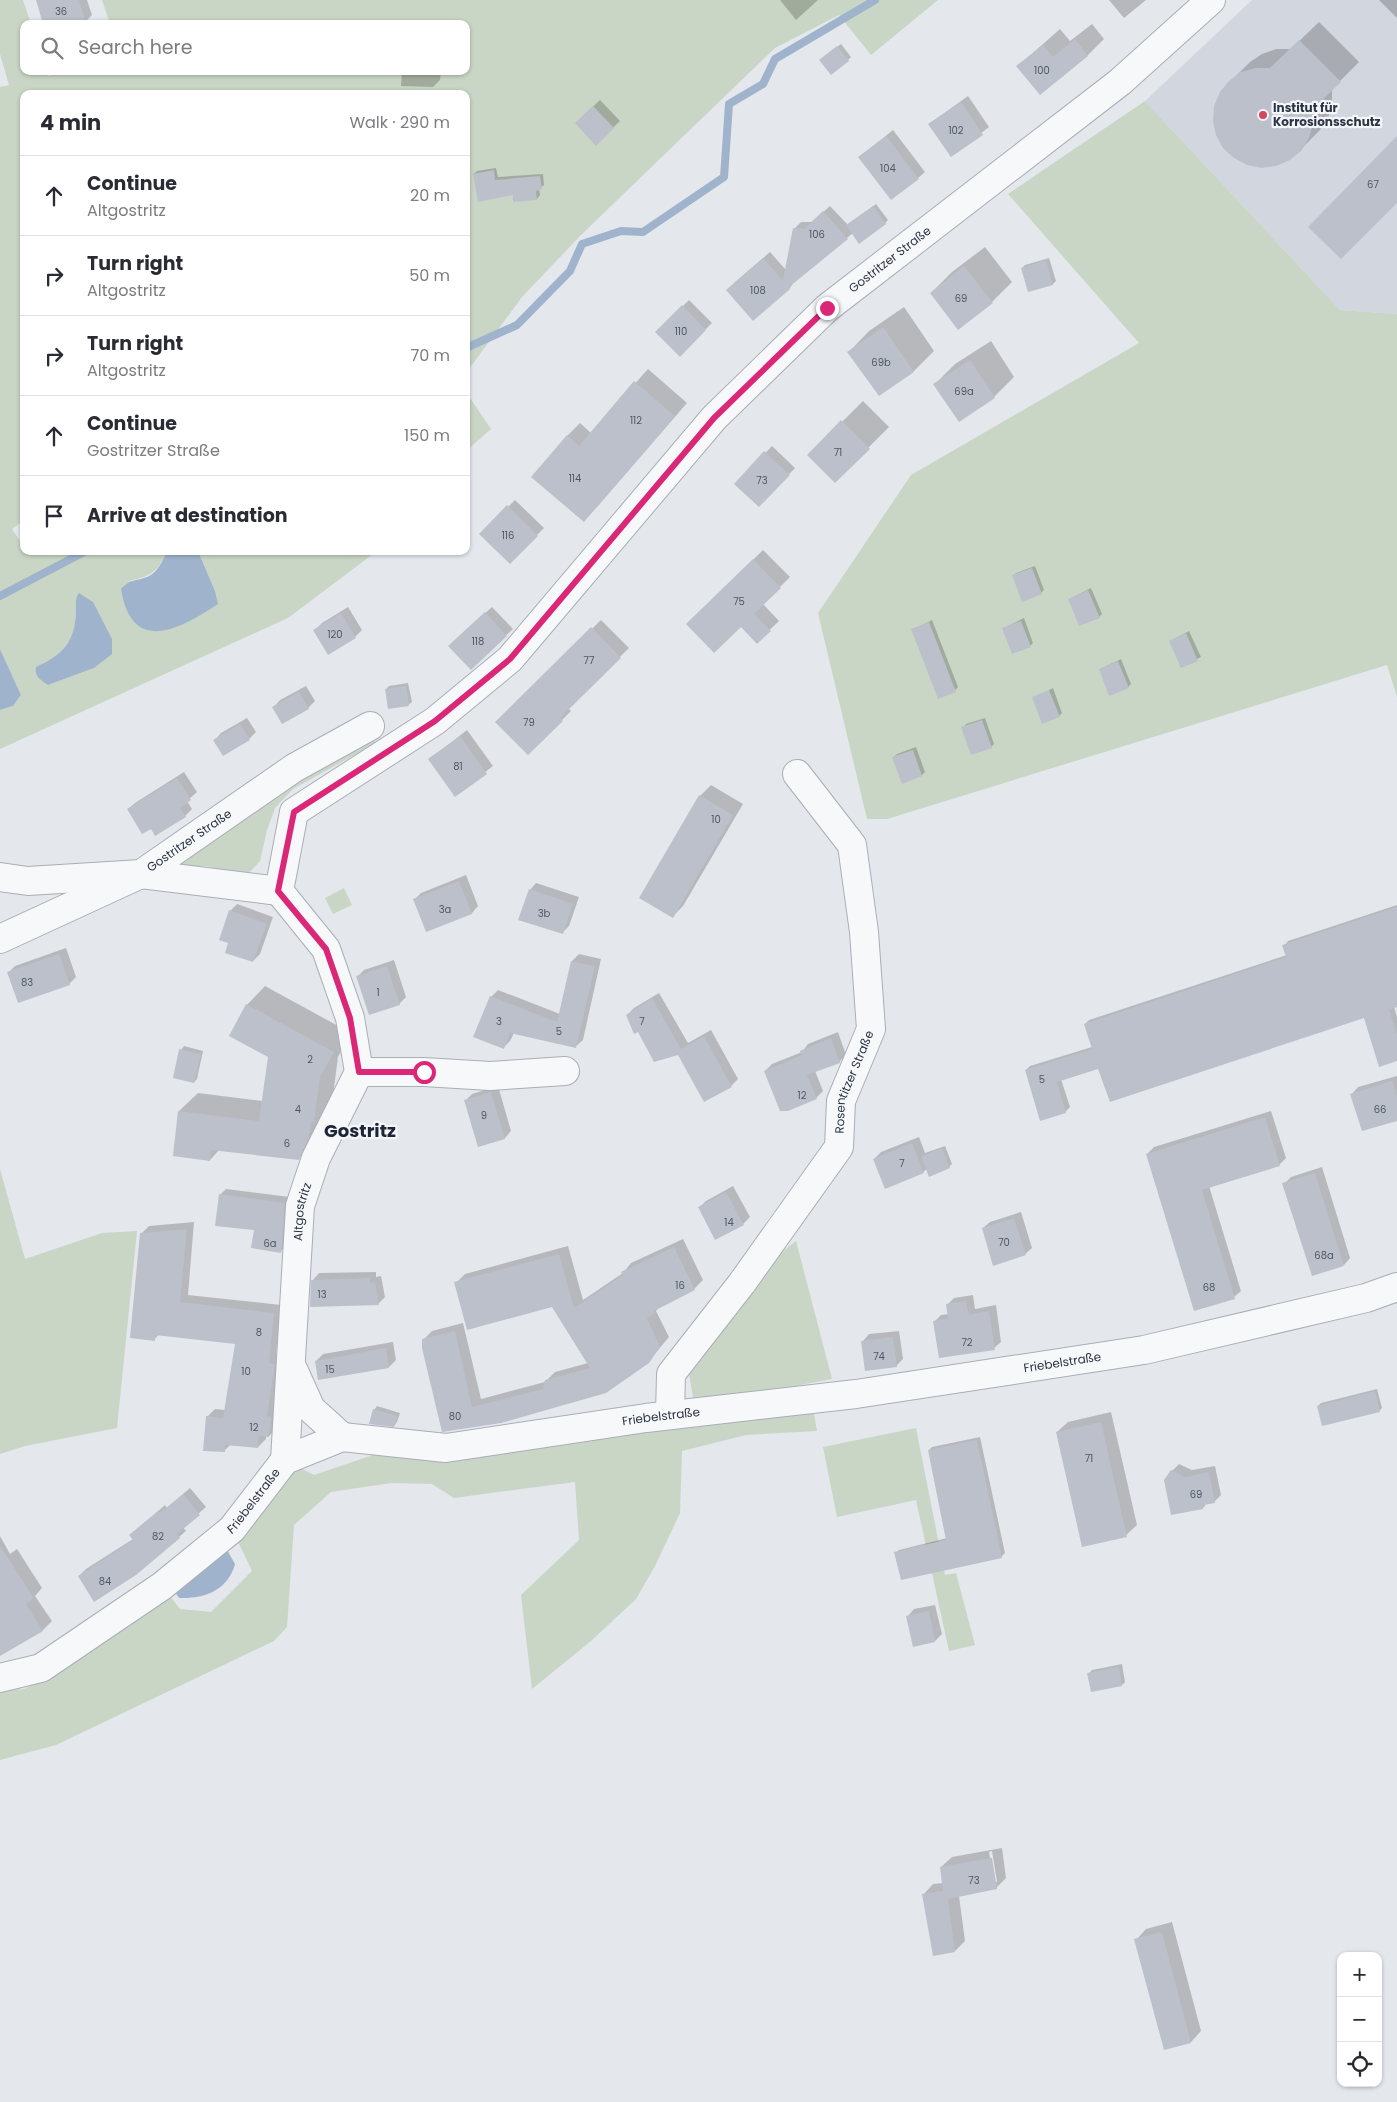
<!DOCTYPE html>
<html lang="en">
<head>
<meta charset="utf-8">
<style>
  body { margin:0; font-family:Poppins,sans-serif; background:#f7f7f7; color:#2b2b33 }
  .controls { position:absolute; right:15px; bottom:15px; display:grid; overflow:hidden; border-radius:10px; box-shadow:0 1px 4px #0004 }
  .controls button { width:45px; height:45px; display:grid; place-items:center; padding:0; border:0; border-bottom:1px solid #e1e1e2; background:#fff; color:#2b2b33; font:25px sans-serif }
  .stop { position:absolute; width:15px; height:15px; margin:-11px; border:4px solid #db2777; border-radius:50%; background:#fff }
  .stop.end { background:#db2777; border-color:#fff; box-shadow:0 1px 5px #0008 }
  .list { margin:0; padding:0; list-style:none }
  h2 { display:flex; justify-content:space-between; align-items:center; height:65px; margin:0; padding:0 20px; font-size:21px }
  h2 small { font-size:16px; font-weight:400; color:#7c7c81 }
  .list li { display:grid; grid-template-columns:32px 1fr auto; gap:15px; align-items:center; box-sizing:border-box; height:80px; padding:0 20px; border-top:1px solid #e1e1e2 }
  .list b { display:block; font-size:19px; white-space:nowrap }
  .list p { margin:0; font-size:16px; white-space:nowrap; color:#7c7c81 }
  .list em { font-size:16px; font-style:normal; color:#7c7c81 }
  .icon { flex:none; width:28px; height:28px; fill:none; stroke:currentColor; stroke-width:2; stroke-linecap:round; stroke-linejoin:round }
  .map { position:relative; flex:none; width:1397px; height:2102px; overflow:hidden }
  .search { position:absolute; background:#fff; box-shadow:0 1px 4px #0004; left:20px; top:20px; width:450px; height:55px; display:flex; align-items:center; gap:12px; box-sizing:border-box; padding:0 18px; border-radius:10px; color:#7c7c81; font-size:19px }
  .panel { position:absolute; background:#fff; box-shadow:0 1px 4px #0004; left:20px; top:90px; width:450px; height:465px; border-radius:10px }
  .map>svg:first-child { display:block }
  .built { fill:#d2d6de }
  .green { fill:#c9d6c5; fill-rule:evenodd }
  .water { fill:#9fb4cc }
  .shadow { fill:#0003; fill-rule:evenodd }
  .lines { fill:none; stroke-linecap:round; stroke-linejoin:round }
  .stream { stroke:#9fb4cc; stroke-width:8 }
  .building { fill:#bbc0ca }
  .street-casing { stroke:#a9aeb7; stroke-width:30 }
  .street { stroke:#f7f8fa; stroke-width:28 }
  .route { stroke:#db2777; stroke-width:6 }
  .poi-dot { fill:#d1495b; stroke:#f4f6f9; stroke-width:2 }
  .labels { text-anchor:middle; stroke-width:4.5; stroke-linejoin:round; paint-order:stroke }
  .number-label { font-size:10px; fill:#4f5766 }
  .poi-label { font-size:12px; font-weight:bold; fill:#2b3445; stroke:#f4f6f9; text-anchor:start }
  .street-label { font-size:12px; fill:#2b3445; stroke:#f4f6f9 }
  .district-label { font-size:18px; font-weight:bold; fill:#1d2536; stroke:#f4f6f9 }
</style>
</head>
<body>
<div class="map">
<svg width="1397" height="2102" viewBox="0 0 1397 2102">
  <rect width="100%" height="100%" fill="#e4e7ec"/>
  <path class="built" d="M1252,0H1397V314L1340,310L1145,101Z"/>
  <path class="green" d="M0,0H23L31,24H24V71H46L48,76L66,71H466V24H110L102,0H938L871,55L839,15L775,48L581,235L522,297L466,373V94H24V520L12,529L24,547V551H167C158,572 151,576 129,581L215,591L198,551H377L288,618L0,749V710L13,706L21,695L0,649V87L9,85L0,54ZM76,608L103,624L112,639L94,668L48,685L36,667C66,652 76,642 76,608Z
    M1145,101L1340,310L1397,314V697L1387,665L887,819H867L818,613L911,475L1139,343L1008,194Z
    M466,392L491,429L466,451Z
    M373,738L376,743L293,789L275,808L267,830L260,861L246,876L206,866H171L286,781Z
    M344,888L352,905L333,914L325,898Z
    M0,1169L25,1259L102,1233L137,1231L117,1428L25,1446L0,1454Z
    M796,1241L832,1379L715,1401L693,1398L689,1373L742,1283Z
    M813,1407L817,1431L746,1435L682,1451L680,1513L655,1566L636,1599L591,1641L532,1689L521,1595L579,1540L575,1482L454,1498L432,1484L391,1483L331,1492L294,1525L287,1627L274,1641L56,1745L0,1760V1690L24,1689L44,1679L162,1586L180,1609L211,1612L252,1571L232,1529L285,1460L314,1475L373,1455L449,1459Z
    M916,1428L945,1575L956,1573L975,1645L949,1651L916,1500L837,1517L823,1447Z"/>
  <path class="water" d="M167,551H198L215,591L218,604C180,629 132,656 121,589C132,578 134,582 147,577C157,573 163,561 167,551Z
    M79,593L93,602L112,639V654L94,668L48,685C41,680 34,677 36,667C63,654 75,643 76,611C76,604 75,598 79,593Z
    M0,649L21,695L13,706L0,710Z
    M227,1550L235,1564C228,1590 205,1599 179,1598L171,1586Z"/>
  <path class="shadow" d="M37,0H87L92,15L85,22L78,24Z
    M780,0H818L796,20Z
    M1109,0H1146L1124,18Z
    M1379,0H1397V18Z
    M1319,22L1359,62L1332,89V104L1328,118L1320,130L1300,150L1230,82L1250,62L1262,54L1276,49H1291Z
    M1092,24L1104,39L1088,55L1040,93L1018,66L1060,29L1070,41Z
    M841,44L851,57L848,60L824,57Z
    M402,71H441L440,80L433,87L401,86Z
    M968,96L989,127L951,156L929,124Z
    M600,100L620,121L596,144L583,116Z
    M893,130L925,172L918,178L867,151Z
    M496,168L498,177L543,174L544,185L539,189L540,195L537,199L514,194L474,174L477,171Z
    M876,204L888,220L885,223L853,233L795,280L790,288L753,319L734,283L770,252L786,270L794,229L801,222H812L830,206L848,225Z
    M985,247L1012,282L992,302L931,293L952,272Z
    M1049,258L1056,281L1053,284L1029,291L1022,268L1025,265Z
    M689,300L712,323L680,355L657,332Z
    M904,307L934,351L914,371L879,395L849,352L869,331Z
    M991,341L1014,377L994,397L935,384L955,364Z
    M648,369L687,403L597,507L567,436L580,423L591,433Z
    M863,401L889,427L835,481L809,455Z
    M772,446L795,468L759,506L736,484Z
    M515,500L544,528L510,562L481,534Z
    M763,550L790,577L763,604L779,621L757,642L741,625L688,624Z
    M1035,566L1044,590L1041,593L1013,576L1016,573Z
    M1091,588L1102,614L1099,617L1069,599Z
    M348,607L362,630L355,637L315,630L322,623Z
    M492,607L513,629L471,668L457,639Z
    M1024,618L1033,643L1030,646L1004,628Z
    M601,620L629,648L568,708L571,711L528,754L497,722Z
    M932,620L958,687L955,690L912,630Z
    M1189,631L1201,657L1181,667L1170,641Z
    M1121,659L1131,684L1128,687L1100,669Z
    M408,683L412,702L408,705L386,689L389,686Z
    M306,686L315,701L308,708L274,707L280,700Z
    M1053,688L1062,713L1059,716L1033,698Z
    M247,718L256,732L249,739L215,740L221,733Z
    M985,718L994,744L991,747L963,728L966,724Z
    M467,730L493,766L455,795L430,759Z
    M916,747L925,772L922,775L894,757L897,754Z
    M184,772L197,792L187,801L192,809L185,816L152,827L128,809L135,803Z
    M711,785L743,804L683,906L673,916L641,898L700,796Z
    M466,875L478,906L472,913L427,931L414,900L421,893Z
    M536,883L579,897L569,926L562,933L530,890Z
    M237,904L273,917L260,954L253,961L230,942V911Z
    M1397,905V1006L1394,1007L1397,1017V1060L1364,1017L1099,1067L1061,1079L1070,1107L1065,1112L1026,1070L1030,1066L1092,1047L1085,1024L1089,1020L1287,955L1284,946L1288,941Z
    M66,948L76,977L69,984L8,973L15,966Z
    M579,954L601,959L583,1040L576,1046L514,1033L510,1041L503,1048L491,997L498,990L560,1014L572,961Z
    M394,960L406,997L399,1004L357,977L364,970Z
    M265,986L351,1033L338,1057L332,1103L317,1141L298,1159L220,1149L210,1160L179,1111L198,1093L263,1101L269,1056L230,1035L247,1005Z
    M659,993L688,1043L711,1030L738,1079L731,1086L639,1031L627,1015L634,1008Z
    M838,1032L846,1055L839,1062L815,1071L823,1091L816,1098L765,1071L772,1064L802,1052L808,1044Z
    M184,1046L203,1051L197,1079L194,1082L181,1050Z
    M1397,1076V1119L1352,1094L1358,1087Z
    M498,1086L511,1131L505,1138L479,1146L465,1101L472,1094Z
    M1271,1111L1286,1158L1279,1165L1209,1186L1241,1291L1234,1297L1147,1154L1154,1147Z
    M919,1137L925,1153L945,1146L952,1164L949,1167L927,1169L923,1172L874,1159L881,1152Z
    M1322,1167L1350,1258L1344,1265L1284,1184L1291,1177Z
    M733,1186L750,1217L743,1224L699,1208L706,1201Z
    M226,1189L290,1197L287,1245L281,1251L220,1195Z
    M1021,1212L1032,1248L1025,1254L983,1228L990,1222Z
    M194,1222L188,1295L281,1305L276,1355L282,1356L277,1428L269,1436H266V1439L258,1447L231,1444L224,1451L207,1417L215,1409L225,1410L237,1343L159,1334L154,1340L141,1234L149,1226Z
    M683,1239L703,1280L694,1289L660,1306L656,1311L669,1337L648,1362L443,1430L423,1340L432,1331L463,1323L481,1399L545,1382L555,1372L588,1363L552,1306L456,1283L465,1274L568,1246L583,1300L623,1273L631,1263Z
    M376,1272V1277L381,1276L385,1297L378,1304L313,1280L319,1273Z
    M973,1295L975,1309L996,1305L1001,1342L994,1348L934,1322L941,1315L949,1314L947,1305L954,1298Z
    M899,1331L903,1359L896,1366L863,1341L869,1334Z
    M393,1342L396,1360L389,1367L316,1361L323,1354Z
    M1377,1389L1382,1408L1379,1411L1318,1406L1321,1403Z
    M377,1406L400,1413L397,1422L394,1426L374,1410Z
    M1111,1412L1137,1525L1126,1535L1057,1432L1068,1422Z
    M980,1437L1005,1553L1001,1557L896,1553L899,1550L947,1538L929,1450L932,1447Z
    M1179,1464L1192,1470L1215,1466L1221,1495L1214,1502L1207,1503L1203,1508L1172,1471Z
    M190,1488L206,1507L183,1527L186,1531L179,1537L79,1576L86,1569L133,1539L136,1531L165,1505L167,1508Z
    M0,1536L10,1554L17,1549L42,1588L35,1596L52,1621L43,1630L0,1655Z
    M935,1605L942,1634L935,1641L908,1616L914,1609Z
    M1122,1664L1125,1682L1122,1685L1089,1673L1092,1670Z
    M1002,1848L1006,1878L996,1888L959,1896L965,1941L955,1951L923,1895L933,1884L943,1883L941,1867L952,1857ZM992,1851L997,1882H994L989,1852Z
    M1172,1922L1201,2031L1191,2042L1165,2048L1136,1940L1146,1929Z"/>
  <g class="lines">
    <path class="stream" d="M466,348L517,325L570,271L582,244L621,231L643,232L724,177L729,104L763,84L775,59L875,0
      M0,596L86,551"/>
  </g>
  <path class="building" d="M36,0H79L86,24H43Z
    M1075,39L1088,56L1040,95L1016,66L1043,45L1053,57Z
    M1299,40L1341,82L1313,109V124L1309,138L1301,151L1290,160L1276,166L1262,168L1247,165L1234,158L1223,148L1216,135L1213,121L1214,106L1220,92L1229,81L1241,72L1256,68H1270Z
    M837,46L849,61L831,75L819,60Z
    M961,102L983,135L951,157L928,124Z
    M593,106L614,128L596,146L575,123Z
    M886,136L919,179L891,200L858,157Z
    M1397,136V203L1341,259L1308,227Z
    M494,170L495,180L540,176L542,189L536,191L537,200L513,202V195L478,202L473,174Z
    M873,206L886,224L859,244L846,225Z
    M823,211L848,239L789,287L790,289L753,321L726,290L763,258L783,280L793,228L804,229Z
    M1046,260L1053,285L1028,292L1021,268Z
    M964,266L993,303L958,330L930,293Z
    M682,305L706,330L680,357L655,332Z
    M883,327L914,372L879,396L847,352Z
    M970,360L995,398L959,422L933,384Z
    M634,381L675,416L584,522L531,477L567,435L579,446Z
    M841,420L870,449L835,483L807,455Z
    M764,451L790,475L759,507L734,484Z
    M507,505L538,536L510,564L479,534Z
    M753,559L781,588L754,614L771,631L757,644L741,627L714,653L686,624Z
    M1032,568L1042,594L1022,602L1012,575Z
    M1088,590L1100,618L1079,626L1068,599Z
    M485,612L507,636L471,670L448,646Z
    M341,613L356,638L328,655L313,630Z
    M1021,621L1031,647L1012,654L1002,628Z
    M929,622L956,692L938,699L911,629Z
    M591,627L621,658L560,718L563,721L528,755L495,722Z
    M1186,633L1198,661L1181,668L1169,641Z
    M1118,661L1129,688L1109,696L1099,669Z
    M406,686L409,706L388,709L385,689Z
    M1049,690L1060,717L1042,724L1032,697Z
    M299,692L309,709L282,724L272,707Z
    M982,720L992,748L971,755L961,727Z
    M240,724L250,740L223,756L213,740Z
    M460,736L487,774L455,797L428,759Z
    M913,750L922,776L902,784L892,757Z
    M177,778L191,800L180,808L186,817L155,836L151,829L142,834L127,809Z
    M699,795L733,815L673,918L639,898Z
    M459,881L472,914L426,932L413,899Z
    M529,889L573,904L563,934L518,920Z
    M1397,907V1007L1389,1010L1397,1034V1061L1379,1067L1364,1018L1110,1102L1098,1069L1057,1082L1066,1113L1040,1121L1025,1070L1092,1049L1084,1024L1286,957L1282,945Z
    M229,910L267,924L253,962L225,953L228,943L219,940Z
    M59,954L70,985L18,1003L7,972Z
    M571,961L595,966L576,1048L510,1033L504,1049L473,1037L490,996L557,1022Z
    M387,966L400,1005L369,1015L356,976Z
    M652,998L681,1049L704,1036L732,1087L704,1102L678,1055L654,1062L638,1032L634,1034L626,1015Z
    M246,1004L334,1052L320,1077L314,1122H311L309,1137L299,1160L211,1150L210,1161L173,1156L178,1111L259,1121L268,1057L229,1036Z
    M831,1038L840,1063L807,1075L817,1099L788,1111H780L764,1071L802,1055L800,1051Z
    M179,1049L201,1054L194,1083L173,1078Z
    M1392,1081L1397,1096V1121L1362,1131L1350,1094Z
    M491,1092L505,1139L478,1147L464,1100Z
    M1265,1117L1280,1166L1202,1190L1235,1299L1194,1311L1146,1154Z
    M912,1143L924,1173L885,1189L873,1159Z
    M942,1148L950,1168L929,1177L921,1156Z
    M1315,1173L1344,1266L1312,1276L1282,1183Z
    M726,1192L744,1225L715,1240L698,1207Z
    M219,1194L285,1203L281,1253L251,1248L254,1230L215,1226Z
    M1014,1218L1026,1255L993,1266L982,1228Z
    M187,1229L180,1302L274,1313L269,1363L275,1364L267,1416L271,1417L269,1437L259,1436L258,1448L225,1445V1452L203,1451L206,1416L223,1418L235,1344L155,1335V1341L130,1338L140,1233Z
    M674,1247L695,1290L654,1311L655,1313L647,1318L660,1347L649,1363L606,1393L501,1423L442,1432L422,1348V1339L455,1331L472,1407L543,1389L545,1380L590,1368L552,1307L467,1330L454,1282L559,1254L574,1308L623,1275L621,1272Z
    M370,1278V1283L375,1282L379,1305L310,1307L311,1280Z
    M966,1301L969,1315L989,1311L995,1350L939,1358L933,1321L948,1319L946,1304Z
    M893,1337L897,1367L865,1371L861,1341Z
    M386,1348L389,1368L318,1380L315,1361Z
    M1375,1391L1380,1412L1322,1426L1317,1406Z
    M373,1409L398,1416L394,1427L369,1424Z
    M1101,1422L1127,1537L1082,1547L1056,1432Z
    M977,1440L1002,1558L901,1580L894,1552L946,1540L928,1450Z
    M1171,1470L1185,1477L1209,1472L1215,1503L1203,1505V1509L1171,1515L1164,1480Z
    M183,1494L200,1515L177,1534L180,1538L136,1575L94,1602L78,1576L133,1540L129,1535L158,1511L160,1513Z
    M0,1546L34,1598L26,1604L43,1631L0,1656Z
    M929,1611L935,1642L913,1647L906,1616Z
    M1119,1667L1122,1686L1091,1692L1087,1673Z
    M992,1858L997,1889L948,1899L955,1952L933,1956L922,1894L943,1891L940,1867Z
    M1162,1932L1191,2043L1164,2050L1134,1939Z"/>
  <g class="lines">
    <defs>
      <g id="street">
        <path d="M0,877L28,881L141,874L279,891"/>
        <path id="s1" d="M0,939L141,874L294,768L370,726"/>
        <path d="M359,1072H424L490,1076L565,1071"/>
        <path d="M293,1369L311,1409L342,1437"/>
        <path id="s2" d="M670,1415L671,1374L742,1283L839,1147L841,1101L871,1029L864,932L852,845L797,774"/>
        <path id="s3" d="M285,1460L300,1206L316,1158L359,1072L350,1018L326,949L279,891L294,812L435,721L510,659L714,418L827,308L1120,82L1211,0"/>
        <path id="s4" d="M0,1678L41,1668L162,1586L232,1529L285,1460L342,1437L446,1448L646,1418L856,1394L1144,1350L1366,1298L1397,1287"/>
      </g>
    </defs>
    <use href="#street" class="street-casing"/>
    <use href="#street" class="street"/>
  </g>
  <g class="lines">
    <path class="route" d="M424,1072H359L350,1018L326,949L278,891L294,812L435,721L510,659L714,418L827,308"/>
  </g>
  <circle class="poi-dot" cx="1263" cy="115" r="5"/>
  <g class="labels">
    <g class="number-label">
      <text x="61" y="15">36</text>
      <text x="1042" y="74">100</text>
      <text x="956" y="134">102</text>
      <text x="888" y="172">104</text>
      <text x="1373" y="188">67</text>
      <text x="817" y="238">106</text>
      <text x="758" y="294">108</text>
      <text x="961" y="302">69</text>
      <text x="681" y="335">110</text>
      <text x="881" y="366">69b</text>
      <text x="964" y="395">69a</text>
      <text x="636" y="424">112</text>
      <text x="838" y="456">71</text>
      <text x="575" y="482">114</text>
      <text x="762" y="484">73</text>
      <text x="508" y="539">116</text>
      <text x="739" y="605">75</text>
      <text x="335" y="638">120</text>
      <text x="478" y="645">118</text>
      <text x="589" y="664">77</text>
      <text x="529" y="726">79</text>
      <text x="458" y="770">81</text>
      <text x="716" y="823">10</text>
      <text x="445" y="913">3a</text>
      <text x="544" y="917">3b</text>
      <text x="27" y="986">83</text>
      <text x="378" y="996">1</text>
      <text x="499" y="1025">3</text>
      <text x="642" y="1025">7</text>
      <text x="559" y="1035">5</text>
      <text x="310" y="1063">2</text>
      <text x="1042" y="1083">5</text>
      <text x="802" y="1099">12</text>
      <text x="298" y="1113">4</text>
      <text x="1380" y="1113">66</text>
      <text x="484" y="1119">9</text>
      <text x="287" y="1147">6</text>
      <text x="902" y="1167">7</text>
      <text x="729" y="1226">14</text>
      <text x="1004" y="1246">70</text>
      <text x="270" y="1247">6a</text>
      <text x="1324" y="1259">68a</text>
      <text x="680" y="1289">16</text>
      <text x="1209" y="1291">68</text>
      <text x="322" y="1298">13</text>
      <text x="259" y="1336">8</text>
      <text x="967" y="1346">72</text>
      <text x="879" y="1360">74</text>
      <text x="330" y="1373">15</text>
      <text x="246" y="1375">10</text>
      <text x="455" y="1420">80</text>
      <text x="254" y="1431">12</text>
      <text x="1089" y="1462">71</text>
      <text x="1196" y="1498">69</text>
      <text x="158" y="1540">82</text>
      <text x="105" y="1585">84</text>
      <text x="974" y="1884">73</text>
    </g>
    <g class="poi-label">
      <text x="1273" y="112">Institut für<tspan x="1273" dy="14">Korrosionsschutz</tspan></text>
    </g>
    <g class="street-label">
      <text dy="4" stroke="none"><textPath href="#s3" startOffset="1502">Gostritzer Straße</textPath></text>
      <text dy="4" stroke="none"><textPath href="#s1" startOffset="214">Gostritzer Straße</textPath></text>
      <text dy="4" stroke="none"><textPath href="#s2" startOffset="391">Rosentitzer Straße</textPath></text>
      <text dy="4" stroke="none"><textPath href="#s3" startOffset="249">Altgostritz</textPath></text>
      <text dy="4" stroke="none"><textPath href="#s4" startOffset="1154">Friebelstraße</textPath></text>
      <text dy="4" stroke="none"><textPath href="#s4" startOffset="749">Friebelstraße</textPath></text>
      <text dy="4" stroke="none"><textPath href="#s4" startOffset="314">Friebelstraße</textPath></text>
    </g>
    <g class="district-label">
      <text x="360" y="1137">Gostritz</text>
    </g>
  </g>
</svg>
<div class="controls">
<button>+</button>
<button>−</button>
<button><svg class="icon" aria-label="locate" viewBox="0 0 24 24"><circle cx="12" cy="12" r="6"/><path d="M12 2v4M12 18v4M2 12h4M18 12h4"/></svg></button>
</div>
<div class="stop" style="left:424px;top:1072px"></div>
<div class="stop end" style="left:827px;top:308px"></div>
<div class="search"><svg class="icon" aria-label="search" viewBox="0 0 24 24"><circle cx="10" cy="10" r="6"/><path d="M15 15l6 6"/></svg>Search here</div>
<section class="panel">
<h2>4 min<small>Walk · 290 m</small></h2>
<ul class="list">
<li><svg class="icon" aria-label="ahead" viewBox="0 0 24 24"><path d="M12 20V5M6 11l6-6 6 6"/></svg><div><b>Continue</b><p>Altgostritz</p></div><em>20 m</em></li>
<li><svg class="icon" aria-label="right" viewBox="0 0 24 24"><path d="M7 20v-9h11M14 6l5 5-5 5"/></svg><div><b>Turn right</b><p>Altgostritz</p></div><em>50 m</em></li>
<li><svg class="icon" aria-label="right" viewBox="0 0 24 24"><path d="M7 20v-9h11M14 6l5 5-5 5"/></svg><div><b>Turn right</b><p>Altgostritz</p></div><em>70 m</em></li>
<li><svg class="icon" aria-label="ahead" viewBox="0 0 24 24"><path d="M12 20V5M6 11l6-6 6 6"/></svg><div><b>Continue</b><p>Gostritzer Straße</p></div><em>150 m</em></li>
<li><svg class="icon" aria-label="arrive" viewBox="0 0 24 24"><path d="M6 21V4h12l-3 4 3 4H6"/></svg><div><b>Arrive at destination</b></div></li>
</ul>
</section>
</div>
</body>
</html>
